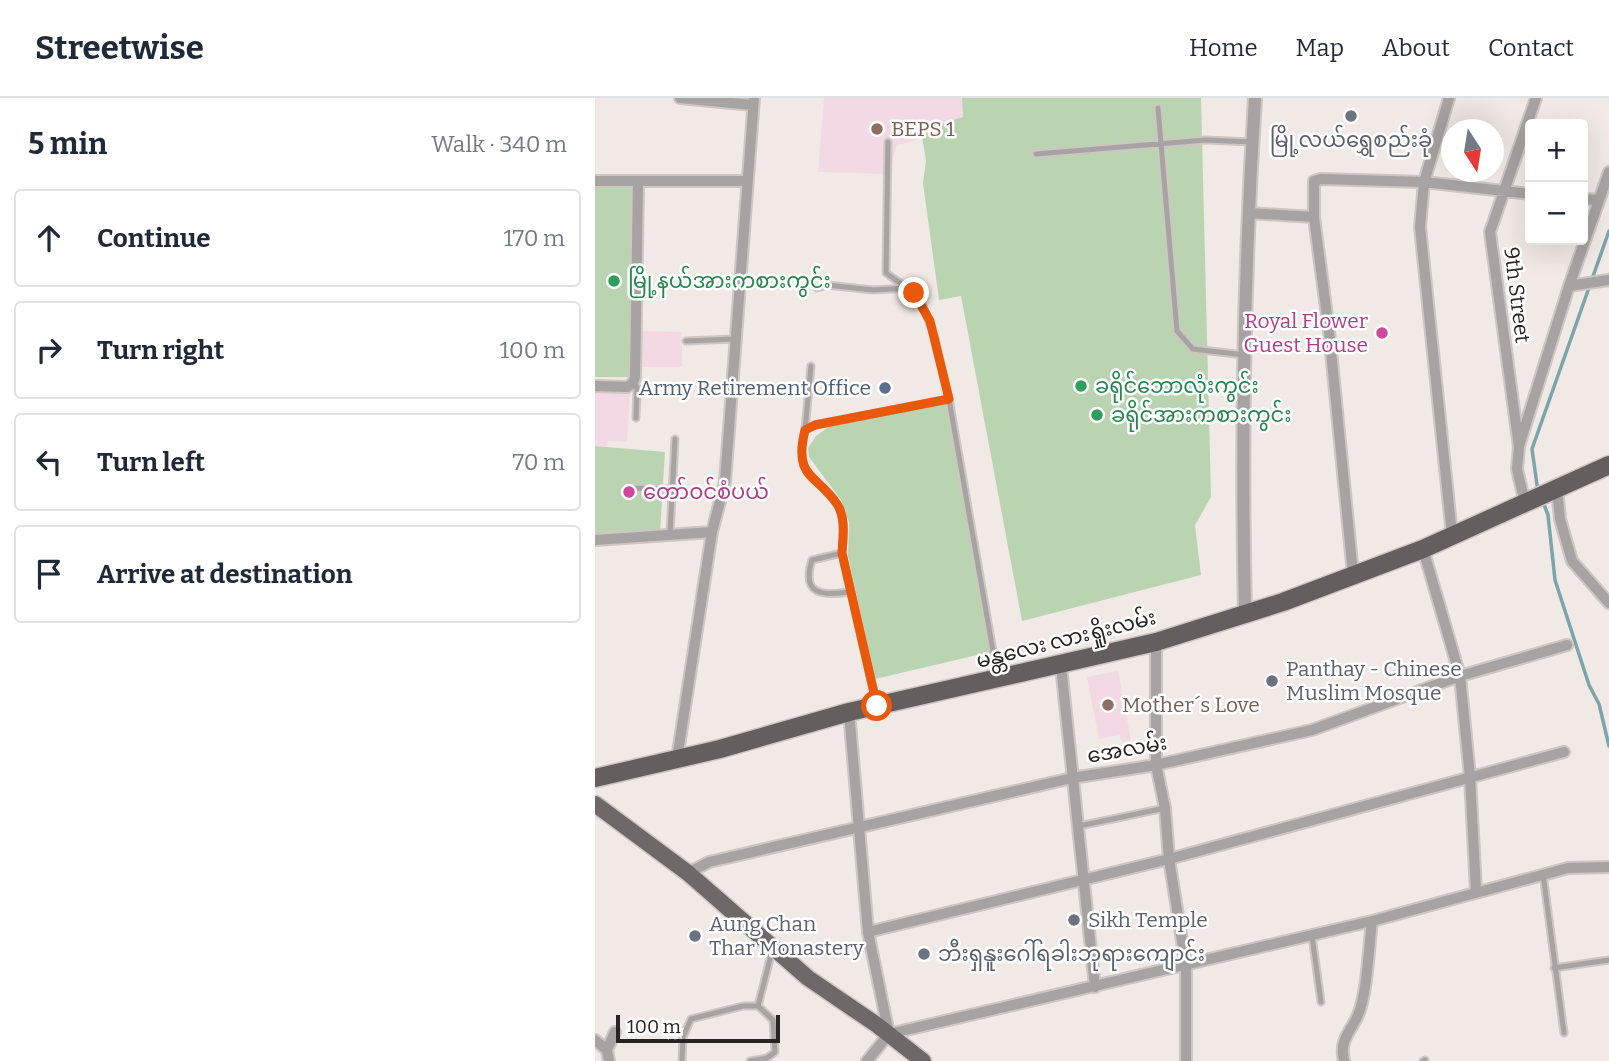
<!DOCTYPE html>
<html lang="en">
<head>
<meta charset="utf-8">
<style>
  body { margin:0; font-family:Bitter,"Noto Sans Myanmar",serif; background:#f6f6f7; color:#1f2937 }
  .controls { position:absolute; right:21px; top:21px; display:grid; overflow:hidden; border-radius:7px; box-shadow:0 7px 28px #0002 }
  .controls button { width:63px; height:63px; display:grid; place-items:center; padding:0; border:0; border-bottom:2px solid #e0e1e3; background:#fff; color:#1f2937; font:35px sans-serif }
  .compass { position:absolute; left:846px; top:21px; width:63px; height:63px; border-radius:50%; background:#fff; box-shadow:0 7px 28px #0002; rotate:168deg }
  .scale { position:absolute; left:21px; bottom:18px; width:164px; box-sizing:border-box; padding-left:7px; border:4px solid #272423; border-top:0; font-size:19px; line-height:24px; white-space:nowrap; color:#272423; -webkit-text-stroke:5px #fff; paint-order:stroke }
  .stop { position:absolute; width:21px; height:21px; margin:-16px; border:5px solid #ea580c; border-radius:50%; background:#fff }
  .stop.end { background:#ea580c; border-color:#fff; box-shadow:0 2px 7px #0008 }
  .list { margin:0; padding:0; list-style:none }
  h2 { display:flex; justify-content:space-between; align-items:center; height:91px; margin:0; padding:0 28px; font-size:30px }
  h2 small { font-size:23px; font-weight:400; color:#747a83 }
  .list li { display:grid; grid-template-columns:46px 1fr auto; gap:21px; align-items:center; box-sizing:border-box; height:98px; margin:0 14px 14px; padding:0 14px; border:2px solid #e0e1e3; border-radius:7px }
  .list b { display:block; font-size:26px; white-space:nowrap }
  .list em { font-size:23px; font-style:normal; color:#747a83 }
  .icon { flex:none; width:38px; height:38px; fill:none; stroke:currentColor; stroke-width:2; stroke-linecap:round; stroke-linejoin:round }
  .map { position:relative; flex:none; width:1014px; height:963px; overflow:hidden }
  header { display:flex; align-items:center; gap:42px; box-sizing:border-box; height:98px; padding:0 35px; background:#fff; border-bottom:2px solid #e0e1e3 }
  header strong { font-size:33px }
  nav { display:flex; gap:38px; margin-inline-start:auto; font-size:24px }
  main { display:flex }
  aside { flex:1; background:#fff }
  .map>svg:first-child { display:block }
  .education { fill:#f2d9e3 }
  .green { fill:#bad4b2 }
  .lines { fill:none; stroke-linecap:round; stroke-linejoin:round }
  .stream { stroke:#7ca5ab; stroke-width:3.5 }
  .service-casing { stroke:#cdc6c2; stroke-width:9 }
  .minor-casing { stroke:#cdc6c2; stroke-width:14 }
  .tertiary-casing { stroke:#cdc6c2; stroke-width:16 }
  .primary-casing { stroke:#cdc6c2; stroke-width:19 }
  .trunk-casing { stroke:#cdc6c2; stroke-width:21 }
  .service { stroke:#a7a3a3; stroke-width:5 }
  .minor { stroke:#a7a3a3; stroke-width:10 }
  .tertiary { stroke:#a7a3a3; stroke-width:12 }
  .primary { stroke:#6e6868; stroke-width:16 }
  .trunk { stroke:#645e5e; stroke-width:18 }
  .route { stroke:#ea580c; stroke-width:9 }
  .worship-dot { fill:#6b7280; stroke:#fff; stroke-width:2.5 }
  .education-dot { fill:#8d6e63; stroke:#fff; stroke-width:2.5 }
  .leisure-dot { fill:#2e9e5b; stroke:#fff; stroke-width:2.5 }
  .hotel-dot { fill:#d1479c; stroke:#fff; stroke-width:2.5 }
  .service-dot { fill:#5c6f8a; stroke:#fff; stroke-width:2.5 }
  .labels { text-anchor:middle; stroke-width:5; stroke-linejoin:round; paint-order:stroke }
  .education-label { font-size:21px; fill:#785e54; stroke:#fff; text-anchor:start }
  .worship-label { font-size:21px; fill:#5b616d; stroke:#fff; text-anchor:start }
  .leisure-label { font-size:21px; fill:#27864d; stroke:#fff; text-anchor:start }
  .street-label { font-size:21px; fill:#272423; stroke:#fff }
  .hotel-label { font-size:21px; fill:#b23c85; stroke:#fff; text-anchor:end }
  .service-label { font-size:21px; fill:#4e5e75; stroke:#fff; text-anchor:end }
</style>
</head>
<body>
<header>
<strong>Streetwise</strong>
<nav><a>Home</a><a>Map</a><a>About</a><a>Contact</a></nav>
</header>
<main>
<aside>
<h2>5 min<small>Walk · 340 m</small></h2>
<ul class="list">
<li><svg class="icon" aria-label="ahead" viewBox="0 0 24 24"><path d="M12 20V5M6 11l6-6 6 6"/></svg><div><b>Continue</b></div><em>170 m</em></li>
<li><svg class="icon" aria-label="right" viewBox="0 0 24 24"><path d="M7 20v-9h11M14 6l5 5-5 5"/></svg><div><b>Turn right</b></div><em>100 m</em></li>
<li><svg class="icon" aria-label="left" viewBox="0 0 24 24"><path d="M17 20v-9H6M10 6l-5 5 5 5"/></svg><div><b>Turn left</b></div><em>70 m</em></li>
<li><svg class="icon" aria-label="arrive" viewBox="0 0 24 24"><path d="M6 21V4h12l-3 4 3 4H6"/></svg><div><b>Arrive at destination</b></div></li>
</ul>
</aside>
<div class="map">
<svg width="1014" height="963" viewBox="0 0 1014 963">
  <rect width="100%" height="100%" fill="#f1e9e5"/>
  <path class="education" d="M229,0H367L368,19L352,24L319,43L302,47L294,76L223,74Z
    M44,233L87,234V269H44Z
    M0,294L35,295L32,344L13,343L12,348L0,347Z
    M523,573L536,642L527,644L525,637L504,641L492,579Z"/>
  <path class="green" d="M367,0H606L616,399L600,427L606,477L427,523L366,198L344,202L328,85L331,63L327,38L352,24L368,19Z
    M40,87L36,279H0V88Z
    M351,305L395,554L280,581L253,458L254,424L246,402L214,359L213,350L221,338L239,325Z
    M0,348L70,354L65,434L0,439Z"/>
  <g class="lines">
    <path class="stream" d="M943,394L937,351L1014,133
      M948,404L953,417L960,482L994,587L1004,606L1014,648"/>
    <defs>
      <path id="service" d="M563,10L582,233L598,251L650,257
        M293,44L291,175L319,195L328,208L340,240L354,301L402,576
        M441,56L611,42L657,44
        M222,190L232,187L278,192L312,190
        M91,243L139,241
        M38,285L42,289L41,320
        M210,332L216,268
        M31,390L78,391
        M75,436L80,341
        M247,455L217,462C206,497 227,498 255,494
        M281,604L247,455C248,440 251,419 242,406C222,376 198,381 210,332L220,327L354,301
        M484,728L570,710
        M948,776L969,935
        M717,838L726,904
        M959,870L1014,862
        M87,963L88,939L96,921L148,908H163L177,853
        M155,963L172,960L180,954L178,922L163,908
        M828,963L830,962"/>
      <path id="minor" d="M85,0L158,7
        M854,0L829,84L825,129L857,437
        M0,83H151
        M988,101L1004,102
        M653,115L719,119
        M974,188L1014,182
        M0,288L32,289L38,285L40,279L43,83
        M924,348L974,188L1014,74
        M962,391L965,421L977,463L1014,505
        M930,405L922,371L924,349L895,134L941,0
        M0,442L117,434
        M828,451L865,578L875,679L881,793
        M758,476L734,233L719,119V83L726,81L829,84L935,96
        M561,544V667L570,710L574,761L591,868V963
        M466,568L500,889
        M254,614L273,834L294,936
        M82,661L117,434L130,384L159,0
        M93,775L114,764L477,680L561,667L717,632L865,578L972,547
        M273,834L574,761L969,654
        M0,942L12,952
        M14,963L12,952L20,934
        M272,963L294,936L777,823L973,770L1014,769
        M749,963C744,942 755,935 763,917C772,897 774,847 777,823"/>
      <path id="tertiary" d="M650,514C646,343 649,171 660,0"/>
      <path id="primary" d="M0,706L93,775L213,880L282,927L328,963"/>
      <path id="trunk" d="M0,680L125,651L254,614L561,544L688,504L828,451L1014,367"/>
    </defs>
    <use href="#service" class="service-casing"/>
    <use href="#minor" class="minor-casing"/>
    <use href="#tertiary" class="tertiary-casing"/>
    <use href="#primary" class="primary-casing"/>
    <use href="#trunk" class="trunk-casing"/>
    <use href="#service" class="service"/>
    <use href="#minor" class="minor"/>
    <use href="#tertiary" class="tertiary"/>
    <use href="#primary" class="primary"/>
    <use href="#trunk" class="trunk"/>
  </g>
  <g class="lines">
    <path class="route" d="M282,608L247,455C248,440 251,419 242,406C222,376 198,381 210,332L220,327L354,301L335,223L319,195"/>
  </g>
  <g class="worship-dot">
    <circle cx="756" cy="18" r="7"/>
    <circle cx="677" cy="583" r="7"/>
    <circle cx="479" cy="822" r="7"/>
    <circle cx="100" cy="838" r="7"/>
    <circle cx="329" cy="856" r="7"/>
  </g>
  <g class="education-dot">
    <circle cx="282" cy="31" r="7"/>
    <circle cx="513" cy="607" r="7"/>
  </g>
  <g class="leisure-dot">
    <circle cx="19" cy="183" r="7"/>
    <circle cx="486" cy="288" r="7"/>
    <circle cx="502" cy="317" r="7"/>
  </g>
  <g class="hotel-dot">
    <circle cx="787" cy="235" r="7"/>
    <circle cx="34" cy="394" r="7"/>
  </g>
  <circle class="service-dot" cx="290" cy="290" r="7"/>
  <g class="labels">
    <g class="education-label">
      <text x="296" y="38">BEPS 1</text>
      <text x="527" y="614">Mother´s Love</text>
    </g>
    <g class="worship-label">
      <text x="756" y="49" text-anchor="middle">မြို့လယ်ရွှေစည်းခုံ</text>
      <text x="691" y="578">Panthay - Chinese<tspan x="691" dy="24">Muslim Mosque</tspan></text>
      <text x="493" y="829">Sikh Temple</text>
      <text x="114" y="833">Aung Chan<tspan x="114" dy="24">Thar Monastery</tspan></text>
      <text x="343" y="863">ဘီးရှနူးဂေါ်ရခါးဘုရားကျောင်း</text>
    </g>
    <g class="leisure-label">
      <text x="33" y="190">မြို့နယ်အားကစားကွင်း</text>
      <text x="500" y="295">ခရိုင်ဘောလုံးကွင်း</text>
      <text x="516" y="324">ခရိုင်အားကစားကွင်း</text>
    </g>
    <g class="street-label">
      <text transform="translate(922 197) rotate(83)" y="7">9th Street</text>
      <text transform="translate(471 541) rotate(-14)" y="7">မန္တလေး လားရှိုးလမ်း</text>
      <text transform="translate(532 651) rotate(-10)" y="7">အေလမ်း</text>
    </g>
    <g class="hotel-label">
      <text x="773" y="230">Royal Flower<tspan x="773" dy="24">Guest House</tspan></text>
      <text x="48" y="401" text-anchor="start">တော်ဝင်စံပယ်</text>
    </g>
    <g class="service-label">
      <text x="276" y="297">Army Retirement Office</text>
    </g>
  </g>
</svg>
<div class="controls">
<button>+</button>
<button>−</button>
</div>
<svg class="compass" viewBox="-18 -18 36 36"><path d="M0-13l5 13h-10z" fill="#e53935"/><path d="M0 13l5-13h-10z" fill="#747a83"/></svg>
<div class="scale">100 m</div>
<div class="stop" style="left:282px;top:608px"></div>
<div class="stop end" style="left:319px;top:195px"></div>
</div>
</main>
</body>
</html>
